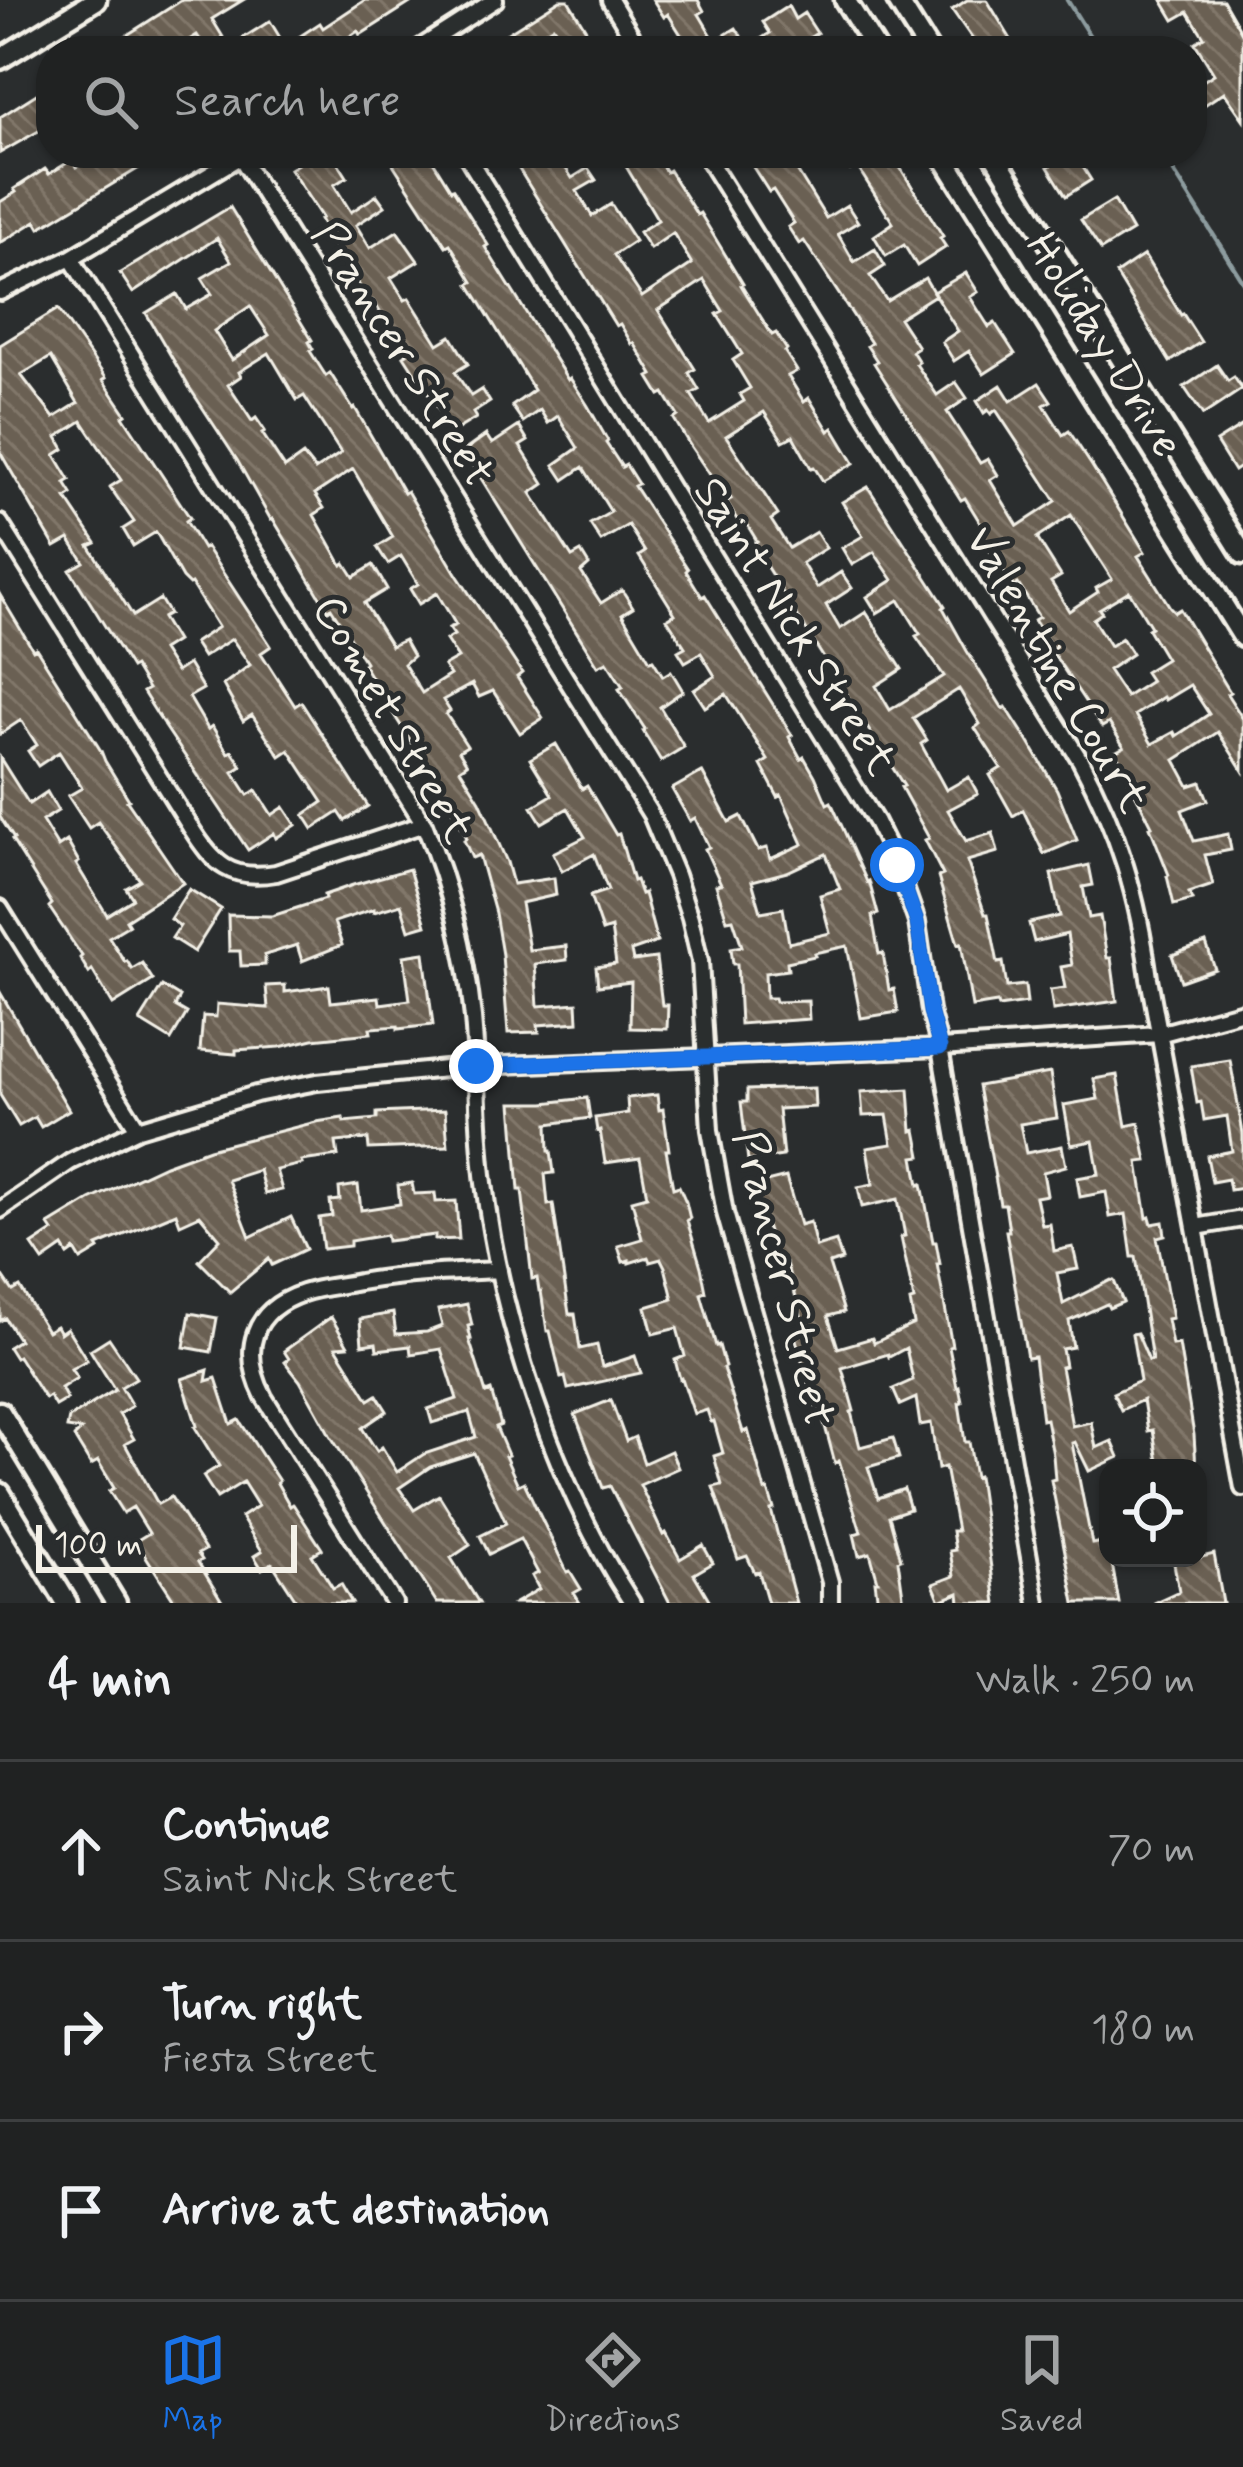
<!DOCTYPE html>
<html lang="en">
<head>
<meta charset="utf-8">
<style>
  body { margin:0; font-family:Mynerve,sans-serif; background:#282a2a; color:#f1f3f6 }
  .controls { position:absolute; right:36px; bottom:36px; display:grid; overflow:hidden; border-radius:24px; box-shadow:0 3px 9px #0004 }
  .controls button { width:108px; height:108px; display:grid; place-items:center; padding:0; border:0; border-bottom:3px solid #3d3f40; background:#202222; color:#f1f3f6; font:60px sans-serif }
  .scale { position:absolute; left:36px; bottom:30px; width:261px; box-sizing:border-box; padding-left:12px; border:6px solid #f4f1e8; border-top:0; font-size:33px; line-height:42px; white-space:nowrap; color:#f4f1e8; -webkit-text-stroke:9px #2a2d2e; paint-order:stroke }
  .stop { position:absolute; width:36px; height:36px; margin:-27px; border:9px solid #1a73e8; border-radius:50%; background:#fff }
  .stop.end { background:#1a73e8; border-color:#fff; box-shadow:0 3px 12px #0008 }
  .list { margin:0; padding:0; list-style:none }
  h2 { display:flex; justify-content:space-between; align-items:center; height:156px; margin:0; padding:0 48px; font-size:51px }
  h2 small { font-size:39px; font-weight:400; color:#a2a4a5 }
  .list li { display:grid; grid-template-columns:78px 1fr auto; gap:36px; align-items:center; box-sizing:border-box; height:180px; padding:0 48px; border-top:3px solid #3d3f40 }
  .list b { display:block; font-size:45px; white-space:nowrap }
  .list p { margin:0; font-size:39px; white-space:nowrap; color:#a2a4a5 }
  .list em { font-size:39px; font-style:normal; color:#a2a4a5 }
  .icon { flex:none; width:66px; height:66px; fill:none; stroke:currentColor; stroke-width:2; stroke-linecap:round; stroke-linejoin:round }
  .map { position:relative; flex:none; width:1243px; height:1603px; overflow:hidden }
  .search { position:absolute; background:#202222; box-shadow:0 3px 9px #0004; left:36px; right:36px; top:36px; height:132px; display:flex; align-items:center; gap:30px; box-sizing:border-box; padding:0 42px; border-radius:48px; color:#a2a4a5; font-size:45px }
  .sheet { height:696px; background:#202222 }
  nav { display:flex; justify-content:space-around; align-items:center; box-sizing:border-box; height:168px; border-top:3px solid #3d3f40; background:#202222; font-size:33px; color:#a2a4a5 }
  nav a { display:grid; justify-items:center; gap:6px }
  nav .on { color:#1a73e8 }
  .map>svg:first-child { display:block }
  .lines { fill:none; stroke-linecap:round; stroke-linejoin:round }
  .stream { stroke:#8d9c9f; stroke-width:4.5 }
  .building { fill:url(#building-back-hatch); stroke:#f4f1e8; stroke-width:3; fill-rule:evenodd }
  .street-casing { stroke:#f4f1e8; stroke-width:22 }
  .secondary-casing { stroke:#f4f1e8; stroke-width:27 }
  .street { stroke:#2a2d2e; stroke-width:14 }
  .secondary { stroke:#2a2d2e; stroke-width:18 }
  .route { stroke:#1a73e8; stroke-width:15 }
  .labels { text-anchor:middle; stroke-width:10; stroke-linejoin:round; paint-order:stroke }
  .street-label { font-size:45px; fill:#f4f1e8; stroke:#2a2d2e }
</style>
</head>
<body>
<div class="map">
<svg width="1243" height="1603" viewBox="0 0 1243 1603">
  <defs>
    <pattern id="building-back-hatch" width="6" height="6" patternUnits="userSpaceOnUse" patternTransform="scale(3)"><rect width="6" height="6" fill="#6b6052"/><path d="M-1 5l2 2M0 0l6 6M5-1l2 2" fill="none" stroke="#81776b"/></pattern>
  </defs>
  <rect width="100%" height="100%" fill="#2a2d2e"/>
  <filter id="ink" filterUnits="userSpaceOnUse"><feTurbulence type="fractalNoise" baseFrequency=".00833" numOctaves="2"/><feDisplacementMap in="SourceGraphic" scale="24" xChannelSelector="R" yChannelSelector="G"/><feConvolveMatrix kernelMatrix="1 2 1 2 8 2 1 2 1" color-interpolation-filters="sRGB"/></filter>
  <g filter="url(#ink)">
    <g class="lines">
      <path class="stream" d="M1067,0L1099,51
        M1162,153L1243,282"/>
    </g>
    <path class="building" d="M182,0H243L212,19L229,47L270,21L285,46L320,23L323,28L365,0H415L360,35L358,31L328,51H207L197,35L171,51H102Z
      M560,0H568L599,51H570L553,26L516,51H479Z
      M653,0H698L704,11L699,14L715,41L736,28L748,47L770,33L763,22L788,6L795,19L804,13L817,33L788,51H691L668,14L664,17Z
      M967,0H987L1018,51H981L952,10Z
      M1162,0H1223L1243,35V119L1224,92L1203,106L1192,88L1214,74L1195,43L1204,37L1188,12L1174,20Z
      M38,93L51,114V124L0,153V117Z
      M103,153H164L40,228L36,221L0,243V202L16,192L14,189L45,169L49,174L72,160L76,167Z
      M315,153H318L322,160L333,155L347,177L334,185L351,212L377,195L385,206L356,225L370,248L397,231L418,261L391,278L405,300L409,298L438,344L451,336L468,364L455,372L471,396L482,389L490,402L473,413L476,418L453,432L404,356L407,354L373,301L370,303L359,285L332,242L320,219L322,218L290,169Z
      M403,153H428L451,190L453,189L488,245L485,247L568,380L570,378L588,406L608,441L606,443L622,467L626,465L638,484L634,486L688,569L686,571L702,597L705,595L792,735L789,737L801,759L804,757L815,776L827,804L831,802L867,882L869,881L878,914L872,916L879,954L883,953L889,990L894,989L898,1012L861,1018L847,946L814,953L815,956L787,962L788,970L765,973L766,998H774L775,1002L808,1001L809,1019L740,1024L737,964H733L731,948L742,946L733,919L727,920L716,885L721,884L705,849L709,847L695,818L690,821L672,789L702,772L729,822L741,816L758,850L767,848L770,859L803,844L781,795L778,797L761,765L768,760L726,694L705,707L694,690L715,676L701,653L685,662L678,651L685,647L667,619L675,614L639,556L645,552L628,525L601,541L590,524L611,512L583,467L564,480L554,465L578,448L558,416L548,423L540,410L523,422L512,406L534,390L469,284L473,282L450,244L446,246L391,161ZM826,854L840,889L820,895L830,933L789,943L783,908L761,912L752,881L787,872Z
      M509,153H556L572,178L588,168L596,180L577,191L592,216L611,204L635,241L614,255L642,297L692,264L673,233L650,249L639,232L658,220L618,153H654L666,172L669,170L697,215L700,213L743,284L741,285L772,335L776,333L787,350L785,352L797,371L788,376L804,402L809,398L829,431L833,428L854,463L823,481L814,467L811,468L793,436L783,441L764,412L726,436L778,515L771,520L789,548L816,532L826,548L802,563L817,588L841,572L852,588L826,605L840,629L866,612L902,669L876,686L890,710L944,676L916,636L920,634L899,600L877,613L867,597L893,580L874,552L852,565L842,548L863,536L842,502L868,487L945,606L943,608L967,651L1003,709L1006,707L1028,741L1057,790L1077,840L1044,854L1023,810L1013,816L990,775L1001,768L975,728L980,724L959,689L913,718L927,740L921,744L946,790L969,777L978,794L948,810L966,841L993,833L998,852L967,861L985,914H988L998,963L1003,962L1007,987L1025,985L1027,1003L998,1007L997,1003L972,1007L961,943L958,944L938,877L943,875L925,840L929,838L901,787L904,786L758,553L760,552L755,542L757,541L743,518L738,521L726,502L731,499L717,477L713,479L691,447L674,419L678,416L664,393L660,395L649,377L653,375L634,343L632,344L620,324L616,326ZM704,280L723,311L717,314L742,354L733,360L750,388L740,394L744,401L709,423L691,394L699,390L689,373L695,369L658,310Z
      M744,153H786L826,218L847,205L858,222L838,234L854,262L875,249L885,266L870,276L887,301L925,278L935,295L899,318L918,347L912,351L919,362L916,364L937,395L956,382L967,398L947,412L980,463L988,459L998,475L990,480L1018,526L1056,501L996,410L991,414L988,410L984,413L977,401L1001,385L1011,401L1039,383L1051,401L1044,405L1063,435L1069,431L1092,466L1145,552L1138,556L1170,607L1175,612L1180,609L1230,692L1227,694L1243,719V771L1218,732L1175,760L1189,786L1201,782L1208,800L1182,810L1194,841L1228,834L1231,850L1205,855L1213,885L1189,893L1192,900L1174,905L1167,876L1169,875L1150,827L1152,826L1129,781L1132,780L1115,752L1124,747L1109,723L1102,727L1051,650L1053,649L1034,620L1039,617L1018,584L1014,587L980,536L986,532L965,498L961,500L874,363L877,361L867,346L871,343L804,241L799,244L788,227L794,223L773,190L769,192ZM1071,515L1112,579L1096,588L1098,592L1069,611L1051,582L1061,576L1037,538ZM1129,591L1151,627L1148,629L1166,659L1145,672L1151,681L1126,697L1108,670L1132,654L1122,638L1110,646L1093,619L1102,613L1099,609ZM1190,685L1209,714L1176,736L1174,732L1152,744L1135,715L1163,697L1165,700Z
      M840,153H891L943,236L940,238L946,247L917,266L904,245L886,256L874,236L893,223L858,168L850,170Z
      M1071,153H1074L1091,180L1066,196L1048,167Z
      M1114,200L1132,231L1101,250L1081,220Z
      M230,207L312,340L309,342L313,349L310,351L326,376L330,373L353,409L355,408L404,493L407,491L457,575L522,673L517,677L543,718L520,733L493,691L479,697L472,684L443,700L450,711L446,714L467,746L459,751L467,764L460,769L480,801L507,862L513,884L554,878L556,895L521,903L529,950L566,946L567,960L535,964L538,1006L577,1003L578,1022L538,1025L539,1032L508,1033L502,955L495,913L479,855L472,858L464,840L467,838L461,826L444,793L387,704L363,664L365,662L331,608L328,610L273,519L271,520L237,460L189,387L146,313L177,294L186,309L212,294L202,278L231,261L217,238L133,293L120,273ZM250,306L269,335L232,360L214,331ZM269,353L297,400L304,396L341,453L315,470L303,455L285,468L262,433L265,431L256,418L252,421L228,385L241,376L239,372ZM353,469L393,537L377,547L388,564L401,556L418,584L410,589L419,604L437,593L456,625L449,628L454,635L446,640L458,658L444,666L450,675L422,693L404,664L413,656L404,640L391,646L364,603L387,589L373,565L354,577L345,563L342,565L314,515L324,508L315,494Z
      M1144,255L1181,315L1183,314L1201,342L1170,362L1116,274Z
      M966,273L978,292L970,297L989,327L995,323L1015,354L984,374L969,351L954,361L942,342L958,331L933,292Z
      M58,309L106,378L103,380L126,414L123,416L190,518L186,521L203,549L206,547L271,646L261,653L295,706L301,702L368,806L345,821L339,812L313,829L304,815L323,802L289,750L280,756L252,715L243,721L223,685L250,665L232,639L203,657L194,643L218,627L191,584L189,585L182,578L156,532L133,546L123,529L134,522L110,487L121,480L82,421L57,437L64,449L55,455L70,480L65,483L72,494L66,498L96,543L89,546L133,616L160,599L169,614L162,618L176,641L162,650L176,672L188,664L203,689L189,697L208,729L212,726L228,753L232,751L242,766L233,772L248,795L256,790L272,815L284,807L296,825L276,838L274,833L248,850L158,716L143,692L148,689L134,666L131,668L70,570L84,562L69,539L55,547L0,452V345ZM51,357L78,403L54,418L21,375Z
      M1217,365L1228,381L1234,377L1242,389L1203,415L1184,387Z
      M1243,425V465L1234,471L1216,442Z
      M519,426L528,441L520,446L544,484L531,493L572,557L581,552L589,565L581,572L601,603L622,590L633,607L622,614L650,661L653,660L663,676L671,671L683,691L660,707L684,747L661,761L643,731L645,729L619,689L623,687L607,662L598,666L464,451L486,435L492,444Z
      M0,595L33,650L36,648L101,751L105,761L129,800L127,801L183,883L126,920L129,925L109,937L125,962L127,961L132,969L142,963L153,980L113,1005L92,970L89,973L80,958L82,956L49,907L52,904L12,840L14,839L0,817V758L29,804L47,792L58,811L42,821L58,847L67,841L79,862L76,864L107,915L133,899L126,888L140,880L98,822L89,828L68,796L82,788L59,752L38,766L28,751L37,745L21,720L0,734Z
      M556,744L582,789L587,786L616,835L619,834L633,881L636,880L641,894L644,893L657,942L631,951L633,961L656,958L662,1005H668L667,1029L630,1028L631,982L598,986L596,967L616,964L611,928L602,931L590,896L608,890L594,854L562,871L553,853L585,837L568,808L542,823L532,807L552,795L530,759Z
      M1089,865L1093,885L1083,887L1089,918L1100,916L1107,958H1111L1117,1001L1053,1010L1050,990L1065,988L1061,967L1072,965L1067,934L1034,942L1029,923L1060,916L1051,874Z
      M409,869L426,925L409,930L401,904L374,912V909L334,922L342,945L302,961L297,945L265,955V965L241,966L240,951H229L228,915L272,916L325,899L324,895L353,885Z
      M189,889L221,909L194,952L172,938L180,926L170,919Z
      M1206,943L1215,969L1181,981L1172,955Z
      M424,953L433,1025L398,1029V1026L370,1028L371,1033L313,1039L280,1047L236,1050V1054L200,1051L203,1016L216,1017L217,1004L268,1008L266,986L285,985V992L329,986L331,1002L379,997L380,1004L410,1000L404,956Z
      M162,986L180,997L175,1006L187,1013L171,1040L140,1021Z
      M0,992L69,1110L41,1127L35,1117L19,1126L0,1095Z
      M1230,1060L1243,1133V1188L1230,1190L1228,1179L1212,1182L1207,1156L1232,1151L1227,1116L1204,1120L1201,1102L1197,1103L1191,1066Z
      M1050,1073L1057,1118L1020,1124L1026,1153L1062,1146L1066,1166L1043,1172L1047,1195L1036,1197L1042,1225L1050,1224L1054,1251L1073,1247L1078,1269L1057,1273L1063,1304L1111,1280L1114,1281L1123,1302L1109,1308L1107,1304L1069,1321L1073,1347L1062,1349L1065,1366L1061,1367L1072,1426L1091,1422L1096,1448L1112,1441L1119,1457L1089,1471L1075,1442L1072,1443L1092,1544L1108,1541V1558H1111L1119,1603H1075L1051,1480L1055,1479L1053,1455L1046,1419L1042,1420L1034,1357L1027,1358L1006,1231H1009L1005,1204H1000L978,1086Z
      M1117,1075L1126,1126L1139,1123L1147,1161L1138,1162L1147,1218L1150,1217L1152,1224L1163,1222L1165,1235L1157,1237L1172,1318L1167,1319L1172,1345L1179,1344L1194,1435L1196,1468H1159L1153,1430L1148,1431L1143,1400L1121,1410L1113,1393L1140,1381L1132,1334L1137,1333L1149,1361L1152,1360L1136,1257H1132L1126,1214L1110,1217L1106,1192L1080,1197L1077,1178L1099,1174L1093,1141L1071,1145L1064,1105L1098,1099L1094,1079Z
      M814,1088L815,1107L778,1109L783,1156L748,1161L741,1102H747V1090Z
      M909,1089L912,1131L916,1130L921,1156L914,1157L919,1185L922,1184L933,1242H936L940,1264H937L952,1346L949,1347L957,1387L959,1386L962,1402L959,1403L965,1442H969L975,1477L978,1476L996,1603H960L959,1593L940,1601L933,1584L954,1576L950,1551L955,1550L952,1531H957L945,1467L938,1469L931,1423L920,1425L916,1398L900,1405L893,1389L913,1380L906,1348L889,1357L888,1354L842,1368L854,1411L851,1412L860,1447L893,1438L899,1458L868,1467L878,1498L904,1489L910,1509L889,1516L901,1559L898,1560L904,1603H878L875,1581H878L870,1553L859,1556L854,1534L861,1532L839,1461L835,1463L819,1404L815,1406L795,1336L806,1332L786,1263L778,1265L754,1185L786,1177L800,1225L810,1222L816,1247L836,1241L842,1260L829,1264L844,1312L828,1316L838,1348L872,1338L874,1343L914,1324L910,1301L914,1300L901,1237L905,1236L898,1199L862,1207L858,1187L873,1184L867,1148L892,1144L887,1115L863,1116L861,1092Z
      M657,1095L659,1110L663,1109L669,1150H666L673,1188L679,1186L686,1202L690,1219L687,1220L701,1267L706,1292L701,1294L716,1346L719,1345L725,1367L723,1368L743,1432L748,1430L765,1491L768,1490L774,1509L771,1510L796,1603H768L759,1572L755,1573L747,1556L738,1559L713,1487L722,1485L714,1456L723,1453L714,1421L711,1422L707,1410L694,1414L682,1378L680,1379L675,1360L685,1356L677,1328L653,1334L646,1307L673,1299L665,1267L661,1259L650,1262L648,1257L629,1263V1260L623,1262L618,1246L642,1239L632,1200L647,1196L640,1158L605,1163L600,1130L597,1131L595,1118L628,1113L627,1098Z
      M587,1098L590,1118L548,1124L549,1151H551L554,1173L545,1174L548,1205L553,1204L569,1314H575L580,1349L597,1345L602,1367L635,1356L641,1373L568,1389L565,1377L561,1378L550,1331H547L541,1291H539L537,1278L532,1279L522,1190H519L512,1103H544Z
      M445,1110L448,1146L369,1149L368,1139L336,1142L338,1156L301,1161L302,1164L276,1170L282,1190L265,1194L259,1170L228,1180L250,1237L291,1217L306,1249L272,1265L269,1259L230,1292L199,1261L220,1239L200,1215L180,1224L176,1213L97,1246L99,1249L81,1260L75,1250L68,1255L63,1247L43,1261L32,1245L53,1231L49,1225L90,1200L165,1165L209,1149L316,1122L343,1118L344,1122L377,1119V1113Z
      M412,1183L414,1194L435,1193L436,1202L456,1201L459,1239L435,1240V1235L387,1241L386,1235L350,1241V1246L323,1249L319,1218L332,1216L330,1201L340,1200L339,1188L358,1185L361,1210L400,1204L398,1185Z
      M0,1272L13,1291L20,1287L47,1331L56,1326L60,1333L67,1328L87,1360L71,1369L77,1378L61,1388L67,1399L55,1406L49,1396L45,1399L18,1356L15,1358L8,1347L19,1340L5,1318L0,1321Z
      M467,1304L472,1325L468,1326L471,1339H469L486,1393L491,1391L501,1425L496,1427L508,1455L505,1456L518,1485L524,1482L567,1572L570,1571L581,1589L574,1593L580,1603H515L539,1589L532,1576L538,1573L520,1539L489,1554L480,1536L506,1523L474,1453L430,1467L399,1488L414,1510L439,1495L470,1545L451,1558L479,1603H437L330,1435L300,1381L285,1362L289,1359L284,1351L331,1317L348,1346L336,1347L369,1400L377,1395L387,1411L362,1428L377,1451L382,1447L397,1472L424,1454L476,1437L469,1412L432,1423L428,1409L457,1399L441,1349L411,1354L410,1346L377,1350L376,1343L362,1345L360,1319L393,1313L396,1334L427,1332L442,1326L438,1310Z
      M190,1313L217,1318L211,1352L184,1347Z
      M109,1338L136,1378L121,1387L132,1406L119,1414L134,1439L125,1444L158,1504L171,1497L205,1550L198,1554L202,1560L198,1562L223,1603H176L136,1541L149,1533L133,1507L123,1513L109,1491L114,1488L98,1461L91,1465L74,1437L81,1430L67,1428L69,1418L115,1390L90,1350Z
      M208,1370L206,1381L216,1378L231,1424L239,1420L279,1481L277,1483L290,1506L293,1504L322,1549L312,1555L333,1588L341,1584L352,1603H298L272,1563L262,1569L254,1556L262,1551L241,1517L258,1506L243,1482L217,1498L203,1476L219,1466L195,1427L197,1426L182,1379Z
      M611,1400L626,1441L635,1437L644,1463L671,1451L678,1468L640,1485L663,1535L666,1533L680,1559L703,1545L713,1563L694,1574L711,1603H670L610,1486L603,1488L575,1414Z
      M1214,1554L1223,1603H1153L1179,1591L1173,1558H1198Z"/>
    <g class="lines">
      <defs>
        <path id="street" d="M610,0L641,51
          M415,51L495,0
          M465,153L876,822L897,865L917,922L930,1011L940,1048L1037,1603
          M704,153L1080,760C1119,832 1138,896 1149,978L1243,1488
          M240,156L651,815L676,875L690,918L700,961L710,1130L725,1213L830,1582V1603
          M71,258L424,824C450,887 466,950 473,1018C478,1073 477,1128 484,1183C501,1323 555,1484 632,1603
          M0,292L71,258L246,153
          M0,523L191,828C214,864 230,881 276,873L424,824
          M0,908L138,1129
          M0,1210L70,1162L138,1129L256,1094L317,1082L475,1066L940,1048L1159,1034L1243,1011
          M1196,1227L1243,1219
          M394,1603L264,1397C240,1350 252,1310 303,1293C320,1287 341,1286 359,1282C405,1274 452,1272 499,1270"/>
        <path id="secondary" d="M845,0L877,51
          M897,0L929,51
          M0,59L96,0
          M941,153L1243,637
          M993,153L1243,554
          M0,1412L116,1603
          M0,1493L67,1603"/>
      </defs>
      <use href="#street" class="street-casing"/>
      <use href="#secondary" class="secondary-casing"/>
      <use href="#street" class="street"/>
      <use href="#secondary" class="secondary"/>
    </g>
  </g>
  <g class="lines" filter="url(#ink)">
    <path class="route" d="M476,1066L940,1048L930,1011L917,922L897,865"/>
  </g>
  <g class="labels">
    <g class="street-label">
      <text transform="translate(1106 344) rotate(58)" y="16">Holiday Drive</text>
      <text transform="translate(405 353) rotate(58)" y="16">Prancer Street</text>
      <text transform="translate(797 625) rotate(58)" y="16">Saint Nick Street</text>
      <text transform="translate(1059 668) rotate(60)" y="16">Valentine Court</text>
      <text transform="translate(395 718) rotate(60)" y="16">Comet Street</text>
      <text transform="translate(786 1278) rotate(76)" y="16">Prancer Street</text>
    </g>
  </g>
</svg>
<div class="controls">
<button><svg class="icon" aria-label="locate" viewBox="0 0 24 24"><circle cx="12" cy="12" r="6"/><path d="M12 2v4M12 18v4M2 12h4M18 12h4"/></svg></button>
</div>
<div class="scale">100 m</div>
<div class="stop" style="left:897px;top:865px"></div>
<div class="stop end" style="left:476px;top:1066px"></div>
<div class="search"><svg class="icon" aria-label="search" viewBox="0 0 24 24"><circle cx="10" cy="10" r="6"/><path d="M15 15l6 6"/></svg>Search here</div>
</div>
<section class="sheet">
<h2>4 min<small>Walk · 250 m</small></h2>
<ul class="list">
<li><svg class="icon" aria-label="ahead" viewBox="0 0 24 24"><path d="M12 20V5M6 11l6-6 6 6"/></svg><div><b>Continue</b><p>Saint Nick Street</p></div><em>70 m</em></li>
<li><svg class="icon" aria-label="right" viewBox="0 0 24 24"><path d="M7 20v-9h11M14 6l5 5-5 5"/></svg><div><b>Turn right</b><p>Fiesta Street</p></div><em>180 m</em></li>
<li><svg class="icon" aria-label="arrive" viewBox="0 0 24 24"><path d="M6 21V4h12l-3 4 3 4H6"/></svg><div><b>Arrive at destination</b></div></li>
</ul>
</section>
<nav>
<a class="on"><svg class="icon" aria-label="map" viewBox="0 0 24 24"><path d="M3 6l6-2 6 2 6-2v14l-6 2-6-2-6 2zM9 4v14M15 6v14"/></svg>Map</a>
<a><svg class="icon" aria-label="directions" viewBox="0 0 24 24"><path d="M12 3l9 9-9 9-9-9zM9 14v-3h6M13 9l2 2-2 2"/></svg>Directions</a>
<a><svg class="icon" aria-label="saved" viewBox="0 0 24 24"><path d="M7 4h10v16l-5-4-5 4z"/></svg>Saved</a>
</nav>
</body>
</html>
